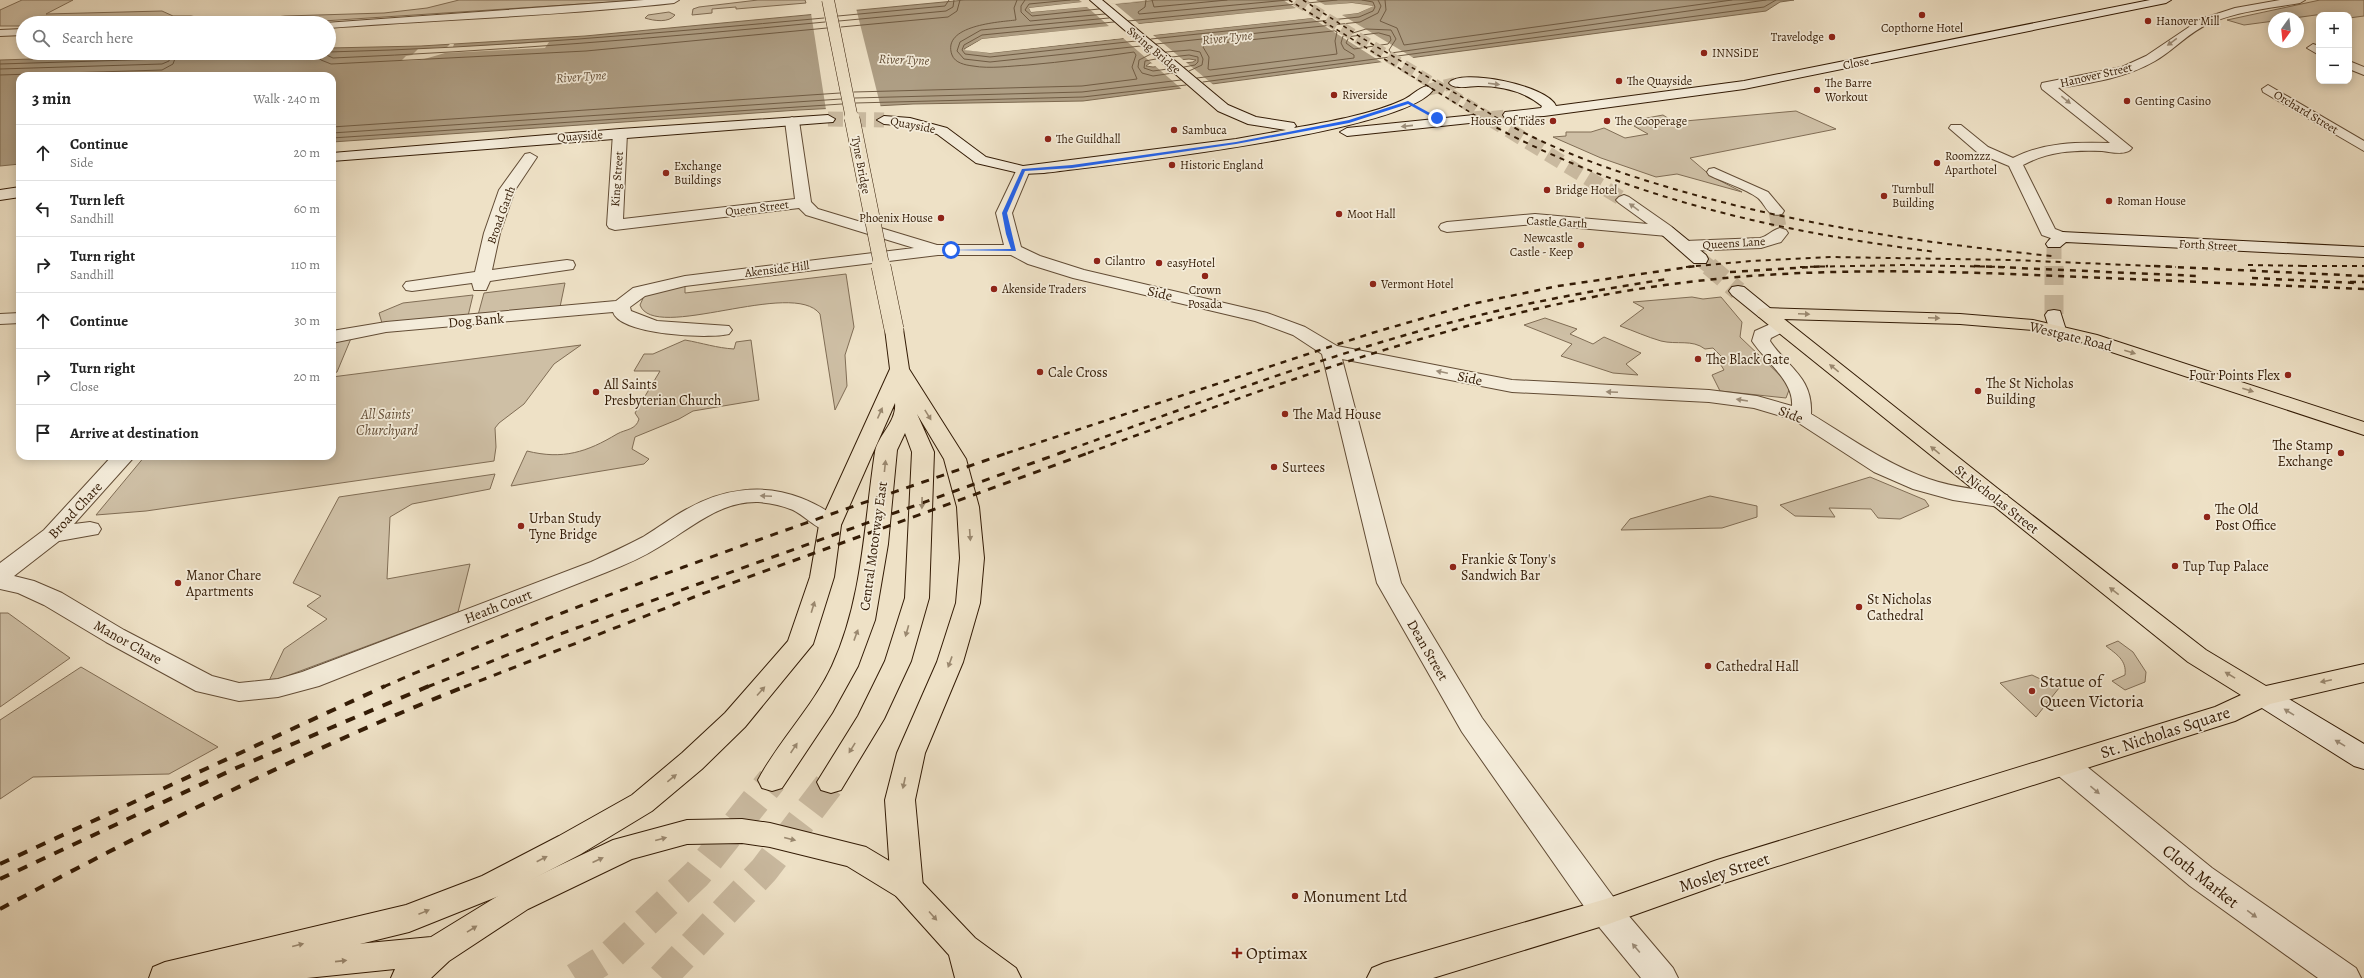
<!DOCTYPE html>
<html lang="en">
<head>
<meta charset="utf-8">
<style>
  body { margin:0; font-family:Alegreya,serif; background:#f2f2f2; color:#222 }
  .controls { position:absolute; right:12px; top:12px; display:grid; overflow:hidden; border-radius:8px; box-shadow:0 2px 10px #0003 }
  .controls button { width:36px; height:36px; display:grid; place-items:center; padding:0; border:0; border-bottom:1px solid #e0e0e0; background:#fff; color:#222; font:20px sans-serif }
  .compass { position:absolute; left:2268px; top:12px; width:36px; height:36px; border-radius:50%; background:#fff; box-shadow:0 2px 10px #0003; rotate:195deg }
  .stop { position:absolute; width:12px; height:12px; margin:-9px; border:3px solid #2563eb; border-radius:50%; background:#fff }
  .stop.end { background:#2563eb; border-color:#fff; box-shadow:0 1px 4px #0008 }
  .list { margin:0; padding:0; list-style:none }
  h2 { display:flex; justify-content:space-between; align-items:center; height:52px; margin:0; padding:0 16px; font-size:17px }
  h2 small { font-size:13px; font-weight:400; color:#767676 }
  .list li { display:grid; grid-template-columns:26px 1fr auto; gap:12px; align-items:center; box-sizing:border-box; height:56px; padding:0 16px; border-top:1px solid #e0e0e0 }
  .list b { display:block; font-size:15px; white-space:nowrap }
  .list p { margin:0; font-size:13px; white-space:nowrap; color:#767676 }
  .list em { font-size:13px; font-style:normal; color:#767676 }
  .icon { flex:none; width:22px; height:22px; fill:none; stroke:currentColor; stroke-width:2; stroke-linecap:round; stroke-linejoin:round }
  .map { position:relative; flex:none; width:2364px; height:978px; overflow:hidden }
  .search { position:absolute; background:#fff; box-shadow:0 2px 10px #0003; left:16px; top:16px; width:320px; height:44px; display:flex; align-items:center; gap:10px; box-sizing:border-box; padding:0 14px; border-radius:22px; color:#767676; font-size:15px }
  .panel { position:absolute; background:#fff; box-shadow:0 2px 10px #0003; left:16px; top:72px; width:320px; height:388px; border-radius:12px }
  .map>svg:first-child { display:block }
  .green { fill:#cebfa5; stroke:#806d55 }
  .water { fill:#ae9e84; stroke:#7d6a51; fill-rule:evenodd }
  .pier { fill:#eee1c6; fill-rule:evenodd }
  .lines { fill:none; stroke-linecap:round; stroke-linejoin:round }
  .shore { stroke:#705c44; stroke-width:1 }
  .street-tunnel-far1 { stroke:#c9b99f; stroke-width:12; stroke-dasharray:12 6; stroke-linecap:butt }
  .street-tunnel { stroke:#c9b99f; stroke-width:15; stroke-dasharray:15 8; stroke-linecap:butt }
  .secondary-tunnel-far2 { stroke:#c9b99f; stroke-width:12; stroke-dasharray:12 6; stroke-linecap:butt }
  .secondary-tunnel-far1 { stroke:#c9b99f; stroke-width:15; stroke-dasharray:15 8; stroke-linecap:butt }
  .secondary-tunnel { stroke:#c9b99f; stroke-width:19; stroke-dasharray:19 10; stroke-linecap:butt }
  .highway-tunnel { stroke:#c9b99f; stroke-width:30; stroke-dasharray:30 15; stroke-linecap:butt }
  .street-casing { stroke:#624c35; stroke-width:2 }
  .secondary-casing { stroke:#331b05; stroke-width:2 }
  .primary-casing { stroke:#331b05; stroke-width:2 }
  .highway-casing { stroke:#331b05; stroke-width:2 }
  .street { fill:#f4ecda; fill-rule:evenodd }
  .secondary { fill:#f4ecda; fill-rule:evenodd }
  .primary { fill:#eee1c6; fill-rule:evenodd }
  .highway { fill:#eee1c6; fill-rule:evenodd }
  .rail-far4 { stroke:#331b05; stroke-width:1.5; stroke-dasharray:4 4; stroke-linecap:butt }
  .rail-far3 { stroke:#331b05; stroke-width:2; stroke-dasharray:5 5; stroke-linecap:butt }
  .rail-far2 { stroke:#331b05; stroke-width:2.5; stroke-dasharray:6 6; stroke-linecap:butt }
  .rail-far1 { stroke:#331b05; stroke-width:3; stroke-dasharray:8 8; stroke-linecap:butt }
  .rail { stroke:#331b05; stroke-width:4; stroke-dasharray:10 10; stroke-linecap:butt }
  .highway-bridge-far2-casing { stroke:#331b05; stroke-width:13; stroke-linecap:butt }
  .highway-bridge-far1-casing { stroke:#331b05; stroke-width:16; stroke-linecap:butt }
  .highway-bridge-casing { stroke:#331b05; stroke-width:20; stroke-linecap:butt }
  .highway-bridge-far2 { stroke:#eee1c6; stroke-width:12 }
  .highway-bridge-far1 { stroke:#eee1c6; stroke-width:15 }
  .highway-bridge { stroke:#eee1c6; stroke-width:19 }
  .oneway { fill:#9d8e7a }
  .oneway2 { fill:#9a886f }
  .route { fill:#2563eb }
  .poi-dot { fill:#8f2418; stroke:#f4ecda; stroke-width:1.5 }
  .labels { text-anchor:middle; stroke-width:3.5; stroke-linejoin:round; paint-order:stroke }
  .far-poi-label { font-size:12px; fill:#331b05; stroke:#f4ecda; text-anchor:start }
  .far-street-label { font-size:12px; fill:#331b05; stroke:#f4ecda }
  .far-water-label { font-size:13px; font-style:italic; fill:#644f38; stroke:#f4ecda }
  .street-label { font-size:14px; fill:#331b05; stroke:#f4ecda }
  .poi-label { font-size:14px; fill:#331b05; stroke:#f4ecda; text-anchor:start }
  .park-label { font-size:14px; font-style:italic; fill:#624c35; stroke:#f4ecda }
  .near-poi-label { font-size:17px; fill:#331b05; stroke:#f4ecda; text-anchor:start }
  .near-street-label { font-size:17px; fill:#331b05; stroke:#f4ecda }
</style>
</head>
<body>
<div class="map">
<svg width="2364" height="978" viewBox="0 0 2364 978">
  <rect width="100%" height="100%" fill="#eee1c6"/>
  <filter id="stains"><feTurbulence type="fractalNoise" baseFrequency=".005" numOctaves="4"/><feColorMatrix values="0 0 0 0 .2 0 0 0 0 .09 0 0 0 0 .02 0 0 0 .5 -.17"/></filter>
  <radialGradient id="worn" r=".72"><stop offset=".6" stop-color="#630" stop-opacity="0"/><stop offset="1" stop-color="#630" stop-opacity=".3"/></radialGradient>
  <path class="green" d="M22,0H73L46,14L162,11L173,16H191L218,21L232,22L285,16L384,13L427,8L459,0H642L308,22L23,23V26H0V10Z
    M758,0H805L806,3L736,9V7L712,9V13L692,15L693,9L699,7Z
    M2320,0H2364V16L2349,18V15L2323,14L2294,18H2274V21L2244,25L2227,20Z
    M669,12L675,15C669,23 654,21 645,18L648,15Z
    M1796,111L1836,129L1690,158L1711,176L1742,192L1677,174L1656,177L1601,158L1553,137L1566,136V132H1591L1604,128L1625,138L1648,134L1634,126L1644,124L1636,120L1663,115L1674,122Z
    M846,274L854,327L845,355L847,386L835,410L820,314C793,278 654,343 640,305L644,296L685,284V293Z
    M565,283L560,307L478,315L484,293Z
    M473,295L468,316L382,323L379,313L403,303Z
    M1692,297L1703,299L1721,297L1742,322L1740,337L1786,381L1789,390L1786,398L1720,391L1712,375L1724,370L1719,362L1726,361L1713,348L1705,349C1692,339 1677,345 1661,341C1647,337 1634,331 1620,326L1644,308L1633,302Z
    M1545,318L1577,329L1570,334L1593,344L1604,337L1641,353L1626,364L1638,375L1613,373L1561,356L1572,344L1524,325Z
    M352,336L337,372L332,374V343Z
    M685,340C702,343 717,348 734,349L736,342L751,340L759,400L693,411L679,419L635,437L632,449L649,459L644,464L511,486L527,451C563,460 587,452 617,434C626,429 636,430 639,419L635,413L660,371H634L644,354H653Z
    M581,345L554,364L524,404L499,423L495,428L496,447L494,461L146,511L96,515L145,456H332V377Z
    M495,474L490,489L412,504L390,517L387,579L470,564L458,612L268,683L284,649L327,619L307,606L321,596L293,583L339,497Z
    M1870,477L1925,500L1929,506L1900,519L1878,518L1871,509L1829,508L1835,517L1795,516L1780,505Z
    M1710,496L1757,506V517L1722,528L1621,530L1630,519Z
    M0,613H8L70,658L0,707Z
    M2118,641L2133,652L2146,672L2145,682L2125,690L2112,681L2125,675C2127,660 2116,654 2106,646Z
    M81,667L218,747L169,774L33,777L0,799V720Z
    M2032,675L2059,688L2036,717L2000,683Z"/>
  <path class="water" d="M965,0H1102L1029,8L1031,12L1158,0H1794L1780,2L1766,11L1083,101L913,104L799,110L332,142V76H20V164L0,166V60L221,53H329V48L421,46L585,36ZM1352,3L1373,6L1358,13L990,53L964,49L982,39ZM1189,59L1196,60L1193,62L1153,67L1146,66L1150,63Z"/>
  <path class="pier" d="M1079,0H1104L1103,2L1034,9L1158,0L1115,4L1139,24L1296,8L1283,0H1316L1325,5L1352,3L1374,6L1358,13L1342,15L1417,60L1386,65L1312,18L1153,35L1216,87L1184,91L1123,38L990,53L964,50L982,39L1109,26L1087,7L1031,12L1029,8L1082,2ZM1352,5L1367,7L1358,11L990,51L970,48L983,41Z
    M856,8L881,108L826,110L811,13Z
    M549,42L545,48L445,53L421,60L401,61L406,56L412,55L418,49L447,47L450,44H454L453,47Z"/>
  <g class="lines">
    <path class="shore" d="M1025,0L1021,6V12L1030,21L1105,14
      M1070,0L1029,4L1025,10L1032,16L1099,9
      M1146,0L1145,7L1138,12L1139,14L1288,0
      M1152,0L1154,7L1227,0
      M1385,0L1386,10L1380,21L1397,28L1404,45L1732,0
      M838,16L945,6L949,0
      M1109,18L981,30L960,42L957,51L964,59L990,62L1141,46
      M839,21L946,11L953,7L954,0
      M1128,21L1337,0
      M1114,22L982,35L964,45L962,50L965,54L990,57L1136,41
      M841,27L948,17L957,11L960,0
      M1335,31L1337,32L1335,41L1337,54L1210,70L1208,69L1209,57L1203,47L1205,45Z
      M1379,33L1390,36L1391,40L1388,44L1354,49L1346,43L1349,37Z
      M1151,39L1359,17L1373,11L1375,7L1373,2L1362,0
      M1156,44L1360,22L1378,13L1381,6L1378,0
      M329,52C495,48 659,33 824,18
      M1166,52L1190,50L1200,52L1203,59L1202,65L1189,71
      M315,53L321,60L331,64L586,51L827,28
      M322,53L333,58C497,51 661,38 825,22
      M1151,54L1139,60L1138,67L1142,73L1153,76L1173,73
      M1172,57L1189,55L1198,57V62L1195,65L1184,67
      M1156,59L1145,61L1144,68L1153,71L1168,69
      M0,64L162,59L166,53
      M0,69L162,64L169,61L171,53
      M0,75L162,70L173,64L177,53
      M1197,78L1354,58V55L1344,49L1341,43L1343,36L1366,29L1391,30L1396,39L1389,50L1391,53L1766,0
      M1203,82L1764,7L1776,0
      M854,92L1082,86L1137,79L1132,67L1136,55L1134,52C1099,57 1063,62 1028,65C1010,66 990,69 973,66C965,65 955,63 952,55C941,25 1000,22 1016,20L1014,8L1017,0
      M855,98L1082,92L1181,80
      M856,103L1083,97L1186,85
      M332,127L840,93
      M332,133L841,99
      M332,138L842,104"/>
    <path class="street-tunnel-far1" d="M1296,0L1491,119"/>
    <path class="street-tunnel" d="M1489,118L1624,200
      M1776,211L1780,233"/>
    <path class="secondary-tunnel-far2" d="M1427,90L1455,83
      M1474,119L1510,115"/>
    <path class="secondary-tunnel-far1" d="M828,119L884,120
      M1474,119L1483,118
      M2054,244V267
      M1700,259L1710,267"/>
    <path class="secondary-tunnel" d="M1709,266L1738,291
      M2054,266V315"/>
    <path class="highway-tunnel" d="M575,978L610,956L697,874L772,780
      M662,978L764,870L831,782"/>
    <defs>
      <path id="street" d="M644,0H679L674,3C559,16 444,19 329,28V23H325Z
        M2280,0H2305L2300,3C2270,8 2239,11 2210,23C2189,32 2174,50 2155,61C2126,78 2090,83 2058,88L2132,148C2127,156 2111,152 2102,151C2074,150 2049,151 2023,165L2055,229L2068,234L2070,237L2068,240L2062,242L2042,235L2009,166L1978,153L1949,128L1951,125H1961L1988,147L2013,158C2045,142 2076,142 2110,143L2042,89L2041,86L2042,83L2122,67L2146,56L2201,19L2235,8Z
        M23,29V35L0,36V30Z
        M2313,44L2319,46V55L2307,48Z
        M2349,61L2364,67V75L2349,69Z
        M2268,85L2364,141V151L2263,92L2262,89Z
        M792,117L799,121L811,202L818,209L937,245H1004L996,213L1018,167H1028L1030,170L1012,213L1021,247L1040,256L1084,270L1267,313L1305,327L1337,346L1512,380L1709,390L1757,396L1792,406C1794,381 1765,361 1752,341L1755,331L1775,322H1787L1790,326L1787,330L1771,338L1770,341C1788,368 1813,377 1811,414C1849,437 1886,464 1929,479C1954,488 1981,489 2007,495L2010,500L2007,505L1999,507L1953,500L1913,489L1874,472L1794,420L1754,408L1709,402L1512,392L1342,359L1401,583L1482,718L1617,902L1673,968L1678,978H1641L1595,922L1462,732L1377,583L1322,354L1293,335L1255,321L1073,278L1028,264L1011,255H938L685,286L645,296L630,307L631,311L657,321L729,326L732,330L729,334C709,339 620,335 613,312L386,332L332,343V331L386,322L616,301L633,288L685,276L914,248L806,215L799,208L615,230L609,228L607,225L613,133L615,130H625L627,133L623,219L795,199L785,121Z
        M530,153L537,157L515,190L500,233L492,270L567,260L573,261L575,265L573,269L490,281L486,290H474L472,283L412,291L406,290L403,286L406,282L475,272L484,233L499,190L525,154Z
        M1714,168L1768,192L1784,211L1782,214C1767,218 1767,206 1758,198C1746,189 1723,182 1709,175L1707,172L1709,169Z
        M1624,195L1629,197L1672,227L1675,231L1673,234L1667,236L1535,224L1447,232L1441,230L1439,227L1441,224L1447,222L1535,214L1648,224L1619,203L1616,200L1619,197Z
        M1780,228L1786,230L1788,233L1781,242L1761,248L1685,251L1679,249L1677,246L1679,243L1685,241L1760,238C1768,236 1772,230 1780,228Z
        M20,313V323L0,324V314Z
        M112,456H135L74,524L90,522L98,524L101,529L98,534L59,541L14,576L34,581L62,593L124,630L212,676L239,683L278,679L302,672L591,562C608,554 626,546 643,537C658,528 672,517 687,509C722,489 763,483 801,498C816,504 833,512 841,525L838,530C820,535 809,518 793,510C781,505 770,503 758,502C719,501 690,529 659,547C643,557 625,565 607,572L319,686L278,697L239,701L196,691L106,642L44,605L18,593L0,589V563L44,530Z
        M2065,754L2075,757L2212,868L2356,968L2361,978H2318L2190,886L2055,773L2051,765L2055,757Z"/>
      <path id="secondary" d="M1090,0H1102L1228,105L1256,117L1294,123L1296,126L1294,128C1327,122 1373,114 1403,100C1412,96 1418,88 1427,86L1433,90C1403,133 1107,165 1044,173L1023,174L976,163L937,134L909,126L884,124L877,120L884,116L910,118L947,128L986,157L1023,166L1236,139L1286,130L1248,124L1218,111Z
        M2150,0H2171L2166,3L1744,89L1544,116L1505,118L1503,115L1505,112L1541,108L1542,106C1524,91 1502,86 1478,86C1470,86 1454,90 1449,83C1459,68 1548,85 1556,106L1744,81Z
        M828,115L835,119L833,122L332,161V153L620,129Z
        M1474,115L1481,119L1479,122L1347,136L1340,132L1347,128Z
        M20,187V197L0,200V190Z
        M1667,226L1673,228L1706,255L1708,259L1706,263H1694L1661,234L1659,231L1661,228Z
        M2062,232L2364,247V257L2066,242L2060,247H2048L2046,244C2050,238 2055,234 2062,232Z
        M1738,286L1744,287L1771,309L1774,313L1771,317H1759L1732,295L1729,291L1732,287Z
        M2054,310L2060,311L2066,330L2063,334H2051L2045,315L2048,311Z
        M2263,686L2272,689L2364,744V769L2354,766L2254,703L2250,696L2254,689Z"/>
      <path id="primary" d="M1765,308L1960,314L2033,320L2097,335L2364,422V435L2084,343L2033,330L1960,324L1784,319L1997,488L2206,650L2266,686L2364,664V682L2270,704L2235,721L1721,884L1606,925L1433,978H1367L1372,968L1384,963L1606,899L1717,860L2215,707L2241,695L2188,662L1759,317L1756,313L1759,309Z
        M742,819L770,823L866,847L918,878L975,938L1016,968L1021,978H955L949,955L896,896L847,866L770,847L742,843L687,844L632,859L528,909L449,961L431,978H391L395,969L307,978H216L212,971L217,961L229,956L431,937L506,891L613,840L687,820Z"/>
      <path id="highway" d="M894,324L900,325L903,329L909,369L966,459L979,507L984,558L980,603L963,662L925,753L915,800L923,887L918,896L907,900L896,896L891,887L885,800L897,753L937,662L956,603L960,558L957,507L944,459L917,414L934,452L929,598L911,661L884,719L841,790L831,793L821,790L817,782L858,716L885,661L905,598L912,452L905,433L897,450L888,544L875,620L858,666L832,713L782,788L772,791L762,788L758,780C779,740 813,707 832,666C863,599 864,524 875,452C878,435 897,422 895,403L841,525L834,577L813,644L745,727L702,769L652,811L581,854L504,894L409,932L221,978H149L153,967L165,962L406,905L482,876L559,836L632,795L682,753L725,713L788,641L810,577L819,525L890,369L885,329L888,325Z"/>
    </defs>
    <use href="#street" class="street-casing"/>
    <use href="#secondary" class="secondary-casing"/>
    <use href="#primary" class="primary-casing"/>
    <use href="#highway" class="highway-casing"/>
    <use href="#street" class="street"/>
    <use href="#secondary" class="secondary"/>
    <use href="#primary" class="primary"/>
    <use href="#highway" class="highway"/>
    <path class="rail-far4" d="M1289,0L1481,119
      M1303,0L1362,38L1499,119"/>
    <path class="rail-far3" d="M1479,118C1619,197 1779,232 1936,252
      M1497,118C1552,150 1613,171 1674,189C1798,225 1924,243 2052,256
      M2248,265L2308,266
      M2302,266H2364
      M1686,267L1751,261L1832,257L2012,260L2176,267
      M1800,267L1906,265L2006,267"/>
    <path class="rail-far2" d="M1974,266L2198,276
      M2154,266L2364,276
      M1730,272L1828,266
      M2252,278L2356,283
      M2350,282H2364
      M1007,453L1372,333L1472,304L1558,286L1696,266
      M1060,453C1205,401 1351,345 1501,310C1556,297 1611,288 1667,279
      M1088,453C1277,384 1465,313 1665,285C1794,267 1927,270 2057,276C2159,280 2262,285 2364,289"/>
    <path class="rail-far1" d="M383,687C588,597 799,525 1010,452
      M427,687L560,634L1063,452
      M464,687L694,597L1091,452"/>
    <path class="rail" d="M0,864L385,686
      M0,879L234,769L429,686
      M0,909C152,828 306,750 466,686"/>
    <defs>
      <path id="highway-bridge-far2" d="M828,0L852,119"/>
      <path id="highway-bridge-far1" d="M852,118L882,267"/>
      <path id="highway-bridge" d="M881,266L894,329"/>
    </defs>
    <use href="#highway-bridge-far2" class="highway-bridge-far2-casing"/>
    <use href="#highway-bridge-far1" class="highway-bridge-far1-casing"/>
    <use href="#highway-bridge" class="highway-bridge-casing"/>
    <use href="#highway-bridge-far2" class="highway-bridge-far2"/>
    <use href="#highway-bridge-far1" class="highway-bridge-far1"/>
    <use href="#highway-bridge" class="highway-bridge"/>
  </g>
  <defs><path id="oneway-solid" d="M-6-.8H1V-3.2L6.5 0L1 3.2V.8H-6Z"/></defs>
  <g class="oneway">
    <use href="#oneway-solid" transform="translate(2172 42) rotate(144)"/>
    <use href="#oneway-solid" transform="translate(1494 84) rotate(7)"/>
    <use href="#oneway-solid" transform="translate(2066 100) rotate(39)"/>
    <use href="#oneway-solid" transform="translate(1407 126) rotate(174)"/>
    <use href="#oneway-solid" transform="translate(1634 207) rotate(-144)"/>
    <use href="#oneway-solid" transform="translate(1442 372) rotate(-168)"/>
    <use href="#oneway-solid" transform="translate(1612 392) rotate(-177)"/>
    <use href="#oneway-solid" transform="translate(1742 400) rotate(-171)"/>
    <use href="#oneway-solid" transform="translate(766 496) rotate(-178)"/>
    <use href="#oneway-solid" transform="translate(2289 712) rotate(-148)"/>
    <use href="#oneway-solid" transform="translate(2340 743) rotate(-149)"/>
    <use href="#oneway-solid" transform="translate(2095 790) rotate(40)"/>
    <use href="#oneway-solid" transform="translate(2252 914) rotate(36)"/>
    <use href="#oneway-solid" transform="translate(1636 948) rotate(-130)"/>
  </g>
  <g class="oneway2">
    <use href="#oneway-solid" transform="translate(1804 314) rotate(2)"/>
    <use href="#oneway-solid" transform="translate(1934 318) rotate(2)"/>
    <use href="#oneway-solid" transform="translate(2130 352) rotate(17)"/>
    <use href="#oneway-solid" transform="translate(1834 368) rotate(-141)"/>
    <use href="#oneway-solid" transform="translate(2248 390) rotate(18)"/>
    <use href="#oneway-solid" transform="translate(880 413) rotate(-66)"/>
    <use href="#oneway-solid" transform="translate(928 415) rotate(58)"/>
    <use href="#oneway-solid" transform="translate(1935 450) rotate(-141)"/>
    <use href="#oneway-solid" transform="translate(885 466) rotate(-84)"/>
    <use href="#oneway-solid" transform="translate(922 503) rotate(91)"/>
    <use href="#oneway-solid" transform="translate(970 535) rotate(86)"/>
    <use href="#oneway-solid" transform="translate(2114 591) rotate(-142)"/>
    <use href="#oneway-solid" transform="translate(813 607) rotate(-73)"/>
    <use href="#oneway-solid" transform="translate(907 631) rotate(106)"/>
    <use href="#oneway-solid" transform="translate(856 635) rotate(-70)"/>
    <use href="#oneway-solid" transform="translate(950 662) rotate(110)"/>
    <use href="#oneway-solid" transform="translate(2230 675) rotate(-149)"/>
    <use href="#oneway-solid" transform="translate(2326 681) rotate(168)"/>
    <use href="#oneway-solid" transform="translate(761 691) rotate(-48)"/>
    <use href="#oneway-solid" transform="translate(794 748) rotate(-56)"/>
    <use href="#oneway-solid" transform="translate(852 748) rotate(122)"/>
    <use href="#oneway-solid" transform="translate(672 778) rotate(-39)"/>
    <use href="#oneway-solid" transform="translate(904 783) rotate(102)"/>
    <use href="#oneway-solid" transform="translate(661 839) rotate(-15)"/>
    <use href="#oneway-solid" transform="translate(790 839) rotate(14)"/>
    <use href="#oneway-solid" transform="translate(542 859) rotate(-27)"/>
    <use href="#oneway-solid" transform="translate(598 860) rotate(-24)"/>
    <use href="#oneway-solid" transform="translate(424 912) rotate(-22)"/>
    <use href="#oneway-solid" transform="translate(933 916) rotate(48)"/>
    <use href="#oneway-solid" transform="translate(472 929) rotate(-32)"/>
    <use href="#oneway-solid" transform="translate(298 945) rotate(-14)"/>
    <use href="#oneway-solid" transform="translate(341 961) rotate(-6)"/>
  </g>
  <path class="route" d="M1408,101L1439,118L1435,119L1408,104L1349,123L1236,144L1072,168L1025,171L1007,213L1016,251L949,250L1011,249L1006,234L1002,213L1022,169L1072,165L1236,142L1349,120Z"/>
  <g class="poi-dot">
    <circle cx="1922" cy="15" r="4"/>
    <circle cx="2148" cy="21" r="4"/>
    <circle cx="1832" cy="37" r="4"/>
    <circle cx="1704" cy="53" r="4"/>
    <circle cx="1619" cy="81" r="4"/>
    <circle cx="1817" cy="90" r="4"/>
    <circle cx="1334" cy="95" r="4"/>
    <circle cx="2127" cy="101" r="4"/>
    <circle cx="1553" cy="121" r="4"/>
    <circle cx="1607" cy="121" r="4"/>
    <circle cx="1174" cy="130" r="4"/>
    <circle cx="1048" cy="139" r="4"/>
    <circle cx="1937" cy="163" r="4"/>
    <circle cx="1172" cy="165" r="4"/>
    <circle cx="666" cy="173" r="4"/>
    <circle cx="1547" cy="190" r="4"/>
    <circle cx="1884" cy="196" r="4"/>
    <circle cx="2109" cy="201" r="4"/>
    <circle cx="1339" cy="214" r="4"/>
    <circle cx="941" cy="218" r="4"/>
    <circle cx="1581" cy="245" r="4"/>
    <circle cx="1097" cy="261" r="4"/>
    <circle cx="1159" cy="263" r="4"/>
    <circle cx="1205" cy="276" r="4"/>
    <circle cx="1373" cy="284" r="4"/>
    <circle cx="994" cy="289" r="4"/>
    <circle cx="1698" cy="359" r="4"/>
    <circle cx="1040" cy="372" r="4"/>
    <circle cx="2288" cy="375" r="4"/>
    <circle cx="1978" cy="391" r="4"/>
    <circle cx="596" cy="392" r="4"/>
    <circle cx="1285" cy="414" r="4"/>
    <circle cx="2341" cy="453" r="4"/>
    <circle cx="1274" cy="467" r="4"/>
    <circle cx="2207" cy="517" r="4"/>
    <circle cx="521" cy="526" r="4"/>
    <circle cx="2175" cy="566" r="4"/>
    <circle cx="1453" cy="567" r="4"/>
    <circle cx="178" cy="583" r="4"/>
    <circle cx="1859" cy="607" r="4"/>
    <circle cx="1708" cy="666" r="4"/>
    <circle cx="2032" cy="691" r="4"/>
    <circle cx="1295" cy="896" r="4"/>
    <path d="M1235 947h4v4h4v4h-4v4h-4v-4h-4v-4h4z"/>
  </g>
  <g class="labels">
    <g class="far-poi-label">
      <text x="2156" y="25">Hanover Mill</text>
      <text x="1922" y="32" text-anchor="middle">Copthorne Hotel</text>
      <text x="1824" y="41" text-anchor="end">Travelodge</text>
      <text x="1712" y="57">INNSiDE</text>
      <text x="1627" y="85">The Quayside</text>
      <text x="1825" y="87">The Barre<tspan x="1825" dy="14">Workout</tspan></text>
      <text x="1342" y="99">Riverside</text>
      <text x="2135" y="105">Genting Casino</text>
      <text x="1545" y="125" text-anchor="end">House Of Tides</text>
      <text x="1615" y="125">The Cooperage</text>
      <text x="1182" y="134">Sambuca</text>
      <text x="1056" y="143">The Guildhall</text>
      <text x="1945" y="160">Roomzzz<tspan x="1945" dy="14">Aparthotel</tspan></text>
      <text x="1180" y="169">Historic England</text>
      <text x="674" y="170">Exchange<tspan x="674" dy="14">Buildings</tspan></text>
      <text x="1892" y="193">Turnbull<tspan x="1892" dy="14">Building</tspan></text>
      <text x="1555" y="194">Bridge Hotel</text>
      <text x="2117" y="205">Roman House</text>
      <text x="1347" y="218">Moot Hall</text>
      <text x="933" y="222" text-anchor="end">Phoenix House</text>
      <text x="1573" y="242" text-anchor="end">Newcastle<tspan x="1573" dy="14">Castle - Keep</tspan></text>
      <text x="1105" y="265">Cilantro</text>
      <text x="1167" y="267">easyHotel</text>
      <text x="1381" y="288">Vermont Hotel</text>
      <text x="1002" y="293">Akenside Traders</text>
      <text x="1205" y="294" text-anchor="middle">Crown<tspan x="1205" dy="14">Posada</tspan></text>
    </g>
    <g class="far-street-label">
      <text transform="translate(1154 50) rotate(40)" y="4">Swing Bridge</text>
      <text transform="translate(1856 63) rotate(-11)" y="4">Close</text>
      <text transform="translate(2096 75) rotate(-13)" y="4">Hanover Street</text>
      <text transform="translate(2306 112) rotate(31)" y="4">Orchard Street</text>
      <text transform="translate(913 125) rotate(11)" y="4">Quayside</text>
      <text transform="translate(580 136) rotate(-4)" y="4">Quayside</text>
      <text transform="translate(861 165) rotate(79)" y="4">Tyne Bridge</text>
      <text transform="translate(617 179) rotate(-86)" y="4">King Street</text>
      <text transform="translate(757 208) rotate(-7)" y="4">Queen Street</text>
      <text transform="translate(501 215) rotate(-70)" y="4">Broad Garth</text>
      <text transform="translate(1557 222) rotate(3)" y="4">Castle Garth</text>
      <text transform="translate(1734 243) rotate(-4)" y="4">Queens Lane</text>
      <text transform="translate(2208 245) rotate(3)" y="4">Forth Street</text>
      <text transform="translate(777 269) rotate(-7)" y="4">Akenside Hill</text>
    </g>
    <g class="far-water-label">
      <text transform="translate(1227 37) rotate(-6)" y="5">River Tyne</text>
      <text transform="translate(904 59) rotate(2)" y="5">River Tyne</text>
      <text transform="translate(581 76) rotate(-4)" y="5">River Tyne</text>
    </g>
    <g class="street-label">
      <text transform="translate(1160 293) rotate(13)" y="5">Side</text>
      <text transform="translate(476 320) rotate(-5)" y="5">Dog Bank</text>
      <text transform="translate(2071 336) rotate(14)" y="5">Westgate Road</text>
      <text transform="translate(1470 378) rotate(12)" y="5">Side</text>
      <text transform="translate(1791 414) rotate(22)" y="5">Side</text>
      <text transform="translate(1997 499) rotate(38)" y="5">St Nicholas Street</text>
      <text transform="translate(75 510) rotate(-47)" y="5">Broad Chare</text>
      <text transform="translate(873 546) rotate(-82)" y="5">Central Motorway East</text>
      <text transform="translate(498 606) rotate(-21)" y="5">Heath Court</text>
      <text transform="translate(128 642) rotate(29)" y="5">Manor Chare</text>
      <text transform="translate(1428 650) rotate(60)" y="5">Dean Street</text>
    </g>
    <g class="poi-label">
      <text x="1706" y="364">The Black Gate</text>
      <text x="1048" y="377">Cale Cross</text>
      <text x="2280" y="380" text-anchor="end">Four Points Flex</text>
      <text x="1986" y="388">The St Nicholas<tspan x="1986" dy="16">Building</tspan></text>
      <text x="604" y="389">All Saints<tspan x="604" dy="16">Presbyterian Church</tspan></text>
      <text x="1293" y="419">The Mad House</text>
      <text x="2333" y="450" text-anchor="end">The Stamp<tspan x="2333" dy="16">Exchange</tspan></text>
      <text x="1282" y="472">Surtees</text>
      <text x="2215" y="514">The Old<tspan x="2215" dy="16">Post Office</tspan></text>
      <text x="529" y="523">Urban Study<tspan x="529" dy="16">Tyne Bridge</tspan></text>
      <text x="1461" y="564">Frankie &amp; Tony's<tspan x="1461" dy="16">Sandwich Bar</tspan></text>
      <text x="2183" y="571">Tup Tup Palace</text>
      <text x="186" y="580">Manor Chare<tspan x="186" dy="16">Apartments</tspan></text>
      <text x="1867" y="604">St Nicholas<tspan x="1867" dy="16">Cathedral</tspan></text>
      <text x="1716" y="671">Cathedral Hall</text>
    </g>
    <g class="park-label">
      <text x="387" y="419">All Saints'<tspan x="387" dy="16">Churchyard</tspan></text>
    </g>
    <g class="near-poi-label">
      <text x="2040" y="687">Statue of<tspan x="2040" dy="20">Queen Victoria</tspan></text>
      <text x="1303" y="902">Monument Ltd</text>
      <text x="1246" y="959">Optimax</text>
    </g>
    <g class="near-street-label">
      <text transform="translate(2165 732) rotate(-18)" y="6">St. Nicholas Square</text>
      <text transform="translate(1724 872) rotate(-18)" y="6">Mosley Street</text>
      <text transform="translate(2201 876) rotate(38)" y="6">Cloth Market</text>
    </g>
  </g>
  <rect width="100%" height="100%" filter="url(#stains)"/>
  <rect width="100%" height="100%" fill="url(#worn)"/>
</svg>
<div class="controls">
<button>+</button>
<button>−</button>
</div>
<svg class="compass" viewBox="-18 -18 36 36"><path d="M0-13l5 13h-10z" fill="#e53935"/><path d="M0 13l5-13h-10z" fill="#767676"/></svg>
<div class="stop" style="left:951px;top:250px"></div>
<div class="stop end" style="left:1437px;top:118px"></div>
<div class="search"><svg class="icon" aria-label="search" viewBox="0 0 24 24"><circle cx="10" cy="10" r="6"/><path d="M15 15l6 6"/></svg>Search here</div>
<section class="panel">
<h2>3 min<small>Walk · 240 m</small></h2>
<ul class="list">
<li><svg class="icon" aria-label="ahead" viewBox="0 0 24 24"><path d="M12 20V5M6 11l6-6 6 6"/></svg><div><b>Continue</b><p>Side</p></div><em>20 m</em></li>
<li><svg class="icon" aria-label="left" viewBox="0 0 24 24"><path d="M17 20v-9H6M10 6l-5 5 5 5"/></svg><div><b>Turn left</b><p>Sandhill</p></div><em>60 m</em></li>
<li><svg class="icon" aria-label="right" viewBox="0 0 24 24"><path d="M7 20v-9h11M14 6l5 5-5 5"/></svg><div><b>Turn right</b><p>Sandhill</p></div><em>110 m</em></li>
<li><svg class="icon" aria-label="ahead" viewBox="0 0 24 24"><path d="M12 20V5M6 11l6-6 6 6"/></svg><div><b>Continue</b></div><em>30 m</em></li>
<li><svg class="icon" aria-label="right" viewBox="0 0 24 24"><path d="M7 20v-9h11M14 6l5 5-5 5"/></svg><div><b>Turn right</b><p>Close</p></div><em>20 m</em></li>
<li><svg class="icon" aria-label="arrive" viewBox="0 0 24 24"><path d="M6 21V4h12l-3 4 3 4H6"/></svg><div><b>Arrive at destination</b></div></li>
</ul>
</section>
</div>
</body>
</html>
